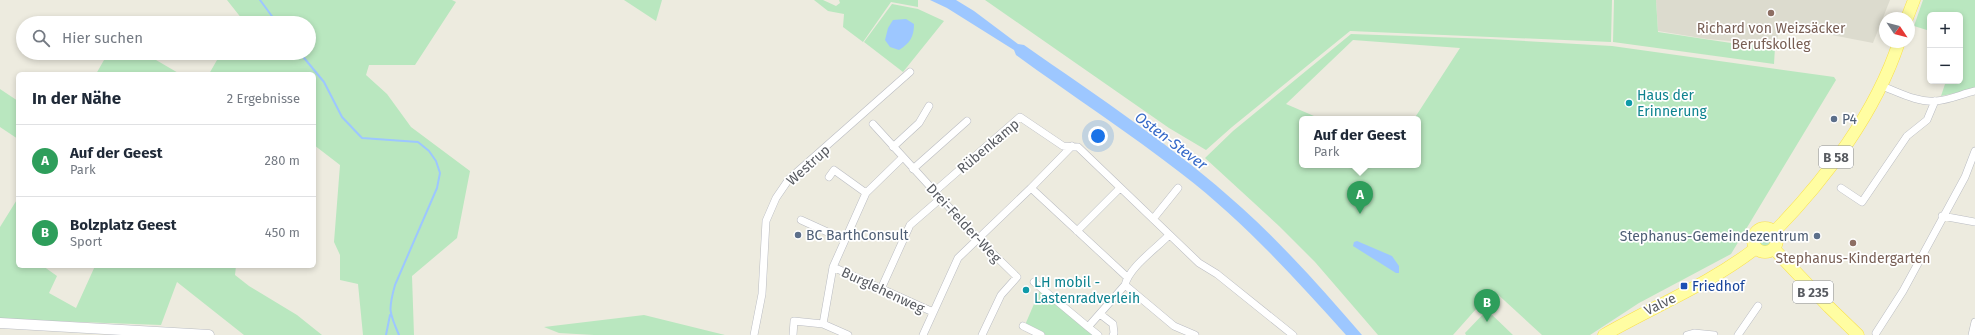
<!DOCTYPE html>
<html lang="de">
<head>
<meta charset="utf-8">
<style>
  body { margin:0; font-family:"Fira Sans",sans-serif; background:#f6f6f7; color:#1f2937 }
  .controls { position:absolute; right:12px; top:12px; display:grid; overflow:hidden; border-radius:6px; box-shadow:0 2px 6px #0003 }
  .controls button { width:36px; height:36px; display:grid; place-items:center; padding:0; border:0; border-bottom:1px solid #e0e1e3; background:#fff; color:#1f2937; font:20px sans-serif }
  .compass { position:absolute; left:1879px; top:12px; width:36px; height:36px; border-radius:50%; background:#fff; box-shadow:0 2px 6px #0003; rotate:125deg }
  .you { position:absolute; left:1098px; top:136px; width:14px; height:14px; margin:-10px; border:3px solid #fff; border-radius:50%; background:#1a73e8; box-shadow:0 0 0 6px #1a73e833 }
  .badge { display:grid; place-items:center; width:26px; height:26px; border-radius:50%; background:#7c3aed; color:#fff; font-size:13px; font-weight:700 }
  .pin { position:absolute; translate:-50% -33px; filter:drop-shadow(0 1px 2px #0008) }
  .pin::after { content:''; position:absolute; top:21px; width:14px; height:12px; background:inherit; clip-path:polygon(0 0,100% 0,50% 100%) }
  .popup { position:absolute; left:1299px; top:116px; width:122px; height:52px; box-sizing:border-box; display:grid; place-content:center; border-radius:6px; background:#fff; filter:drop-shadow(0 1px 3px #0005); font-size:13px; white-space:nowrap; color:#747a83 }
  .popup b { font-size:15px; color:#1f2937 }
  .popup::after { content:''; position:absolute; left:50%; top:100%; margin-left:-8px; border:8px solid transparent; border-top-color:#fff }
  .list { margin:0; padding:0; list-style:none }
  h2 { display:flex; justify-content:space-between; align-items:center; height:52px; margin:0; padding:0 16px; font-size:17px }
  h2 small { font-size:13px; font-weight:400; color:#747a83 }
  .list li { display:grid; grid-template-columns:26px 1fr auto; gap:12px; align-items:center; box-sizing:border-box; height:72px; padding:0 16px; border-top:1px solid #e0e1e3 }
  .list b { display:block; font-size:15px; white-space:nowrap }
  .list p { margin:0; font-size:13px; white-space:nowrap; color:#747a83 }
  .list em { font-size:13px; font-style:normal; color:#747a83 }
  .icon { flex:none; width:22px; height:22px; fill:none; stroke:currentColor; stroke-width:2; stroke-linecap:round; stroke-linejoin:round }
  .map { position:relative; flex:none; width:1975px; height:335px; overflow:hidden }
  .search { position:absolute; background:#fff; box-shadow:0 2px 6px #0003; left:16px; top:16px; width:300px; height:44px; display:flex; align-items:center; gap:10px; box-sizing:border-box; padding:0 14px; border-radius:22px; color:#747a83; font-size:15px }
  .panel { position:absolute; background:#fff; box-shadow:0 2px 6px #0003; left:16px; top:72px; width:300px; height:196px; border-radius:6px }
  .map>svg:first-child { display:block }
  .education { fill:#dcdbce }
  .green { fill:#b9e7bf; fill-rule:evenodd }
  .water { fill:#9dc7ff }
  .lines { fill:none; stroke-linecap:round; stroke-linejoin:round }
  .stream { stroke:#9dc7ff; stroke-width:2 }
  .street-casing { stroke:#babcc2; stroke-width:8 }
  .secondary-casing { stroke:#babdc4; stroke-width:11 }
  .primary-casing { stroke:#fae14b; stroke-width:13 }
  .street { stroke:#fff; stroke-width:7 }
  .secondary { stroke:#fff; stroke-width:10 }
  .primary { stroke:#fffda2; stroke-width:12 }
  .education-dot { fill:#8d6e63; stroke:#fff; stroke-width:1.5 }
  .culture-dot { fill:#0f9aa8; stroke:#fff; stroke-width:1.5 }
  .service-dot { fill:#5c6f8a; stroke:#fff; stroke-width:1.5 }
  .transit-dot { fill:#1a4fb4; stroke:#fff; stroke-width:1.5 }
  .labels { text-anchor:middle; stroke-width:3.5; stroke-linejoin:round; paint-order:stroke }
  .shield { fill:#fff; stroke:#8a8c90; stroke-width:1 }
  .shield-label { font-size:13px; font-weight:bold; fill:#585b61 }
  .education-label { font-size:14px; fill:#785e54; stroke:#fff }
  .culture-label { font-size:14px; fill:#0d838f; stroke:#fff; text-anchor:start }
  .service-label { font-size:14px; fill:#4e5e75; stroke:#fff; text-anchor:start }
  .street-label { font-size:14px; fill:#585b61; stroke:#fff }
  .transit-label { font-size:14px; fill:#164399; stroke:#fff; text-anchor:start }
  .water-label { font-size:15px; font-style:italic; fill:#386bc9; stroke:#fff }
</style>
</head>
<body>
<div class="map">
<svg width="1975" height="335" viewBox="0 0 1975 335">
  <rect width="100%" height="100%" fill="#edebdf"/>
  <path class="education" d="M1656,0H1890L1873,43L1780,25L1776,45L1707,39L1658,31Z"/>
  <path class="green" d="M227,0H452L456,2L415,65H369L366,75L387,94L411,127L470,171L457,238L412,276L414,335H363L358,284L340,280V255L334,242L340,165L314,145V74H209L221,53H309V23H239L242,19Z
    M624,0H662L656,21Z
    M814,0H823L836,6L840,3L839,0H918V7L891,2L863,42L843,27L844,14L828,11Z
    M985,0H1612L1611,42L1350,31L1232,127L1206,150L1169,128Z
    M1614,0H1656L1658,32L1731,43L1775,47L1774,64L1613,42Z
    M1923,0H1975V89L1941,96L1946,81H1960V15H1930V31L1914,26Z
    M892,4L918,9L944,21L903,72L864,42Z
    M1351,34L1490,39L1612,46L1834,77L1836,80L1731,254L1639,303L1590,335H1542L1493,290L1453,335H1378L1315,262L1279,226L1205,158L1233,131ZM1353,40L1460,48L1414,119H1418V165H1302V119H1321L1286,104Z
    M108,53H144L180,74H96Z
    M0,89L18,101V139L0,127Z
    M18,198V266H43L57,276L49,293L76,308L95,266H236L235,275L249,286L297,315L322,335H244L177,282L161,325L0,319V227Z
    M1757 240a8 8 0 1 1 16 0a8 8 0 1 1-16 0Z
    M1040,290L1092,335H1046L1025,325Z
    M1487,310L1513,335H1466L1465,333Z
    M644,315L725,335H594L559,333L544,327Z"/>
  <path class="water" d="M930,0H956L974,11L1018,44L1024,45C1098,97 1175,147 1242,208C1285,247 1324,291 1362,335H1346C1295,278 1242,220 1182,174C1128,132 1071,95 1016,55L1014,50L947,8Z
    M906,19L914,24C914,37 910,43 899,50L890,47L885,40L888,28L893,20Z
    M1357,241L1392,256L1399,266V273H1396L1353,246L1354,242Z"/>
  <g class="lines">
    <path class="stream" d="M260,0L277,23
      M300,53L324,82L342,117L362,138L418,142L429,151L436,161L440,173L437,188L395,285C388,310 389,312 399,335
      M386,335L390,315"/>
    <defs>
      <path id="street" d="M1882,86C1898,92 1918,103 1936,101C1949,100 1962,94 1975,91
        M873,124L978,239L1017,277L1001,295L982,335
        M893,147L919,123L929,106
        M913,169L967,121
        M829,177L834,170L866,193
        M1031,188L1127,277
        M1841,188L1862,202L1907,136L1927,120L1935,101
        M934,192L1020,117L1063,146L1078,147L1199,263L1217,274L1293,335
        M1942,216L1975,222
        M1153,219L1178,188
        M801,220L845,240
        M1077,231L1120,188
        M833,267L933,312
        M1034,282L1088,327
        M1125,285L1174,326L1195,335
        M881,289L910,225L940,199
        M1100,314L1113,324L1114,333L1113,335
        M1023,326L1041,335
        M1876,333L1903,291L1965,177L1975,151
        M754,335L762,294L766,221L776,198L789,179L910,72
        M793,335L794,321L823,324
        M848,335L823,324L833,267L866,193L903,157
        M923,335L958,258L1031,188L1072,146
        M1098,335L1088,327L1125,285C1129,267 1156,249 1169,235
        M1687,335L1694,333L1714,335
        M1738,335L1758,306
        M1972,335L1975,322"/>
      <path id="secondary" d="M0,323L209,335"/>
      <path id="primary" d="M1907,18L1914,0
        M1753 240a12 12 0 1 1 24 0a12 12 0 1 1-24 0Z
        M1774,232C1826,179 1876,112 1899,42
        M1774,249L1829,307L1858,335
        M1604,335C1654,306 1710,284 1756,248"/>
    </defs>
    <use href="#street" class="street-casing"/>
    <use href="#secondary" class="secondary-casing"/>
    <use href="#primary" class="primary-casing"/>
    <use href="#street" class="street"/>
    <use href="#secondary" class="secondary"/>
    <use href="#primary" class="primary"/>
  </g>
  <g class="education-dot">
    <circle cx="1771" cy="13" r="4"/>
    <circle cx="1853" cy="243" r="4"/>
  </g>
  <g class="culture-dot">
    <circle cx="1629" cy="103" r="4"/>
    <circle cx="1026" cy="290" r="4"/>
  </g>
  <g class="service-dot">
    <circle cx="1834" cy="119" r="4"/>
    <circle cx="798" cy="235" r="4"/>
    <circle cx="1817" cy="236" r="4"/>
  </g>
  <rect class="transit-dot" x="1680" y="282" width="8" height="8" rx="2"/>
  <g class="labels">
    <g class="shield">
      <rect x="1819" y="146" width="34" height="22" rx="3"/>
      <rect x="1793" y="281" width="40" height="22" rx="3"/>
    </g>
    <g class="shield-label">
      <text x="1836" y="162">B 58</text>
      <text x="1813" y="297">B 235</text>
    </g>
    <g class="education-label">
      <text x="1771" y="33">Richard von Weizsäcker<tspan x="1771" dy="16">Berufskolleg</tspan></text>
      <text x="1853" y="263">Stephanus-Kindergarten</text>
    </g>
    <g class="culture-label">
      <text x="1637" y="100">Haus der<tspan x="1637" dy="16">Erinnerung</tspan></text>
      <text x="1034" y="287">LH mobil -<tspan x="1034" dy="16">Lastenradverleih</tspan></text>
    </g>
    <g class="service-label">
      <text x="1842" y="124">P4</text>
      <text x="806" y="240">BC BarthConsult</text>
      <text x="1809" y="241" text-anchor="end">Stephanus-Gemeindezentrum</text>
    </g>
    <g class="street-label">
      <text transform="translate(988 146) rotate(-40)" y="5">Rübenkamp</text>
      <text transform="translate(808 165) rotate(-42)" y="5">Westrup</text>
      <text transform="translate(964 223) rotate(47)" y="5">Drei-Felder-Weg</text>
      <text transform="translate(883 290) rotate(25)" y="5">Burglehenweg</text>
      <text transform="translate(1660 304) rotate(-26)" y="5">Valve</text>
    </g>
    <g class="transit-label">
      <text x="1692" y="291">Friedhof</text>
    </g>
    <g class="water-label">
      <text transform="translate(1171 141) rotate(37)" y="5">Osten-Stever</text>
    </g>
  </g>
</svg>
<div class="controls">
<button>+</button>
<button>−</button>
</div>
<svg class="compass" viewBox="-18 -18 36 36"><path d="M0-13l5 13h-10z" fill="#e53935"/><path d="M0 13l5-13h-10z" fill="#747a83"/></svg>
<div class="you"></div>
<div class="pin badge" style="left:1360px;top:214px;background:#2e9e5b">A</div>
<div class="popup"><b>Auf der Geest</b>Park</div>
<div class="pin badge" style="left:1487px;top:322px;background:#2e9e5b">B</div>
<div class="search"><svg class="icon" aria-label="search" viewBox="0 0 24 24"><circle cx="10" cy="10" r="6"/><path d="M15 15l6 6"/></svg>Hier suchen</div>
<section class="panel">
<h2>In der Nähe<small>2 Ergebnisse</small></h2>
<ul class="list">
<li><span class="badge" style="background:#2e9e5b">A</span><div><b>Auf der Geest</b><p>Park</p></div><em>280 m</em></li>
<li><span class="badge" style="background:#2e9e5b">B</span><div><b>Bolzplatz Geest</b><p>Sport</p></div><em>450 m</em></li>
</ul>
</section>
</div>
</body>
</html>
